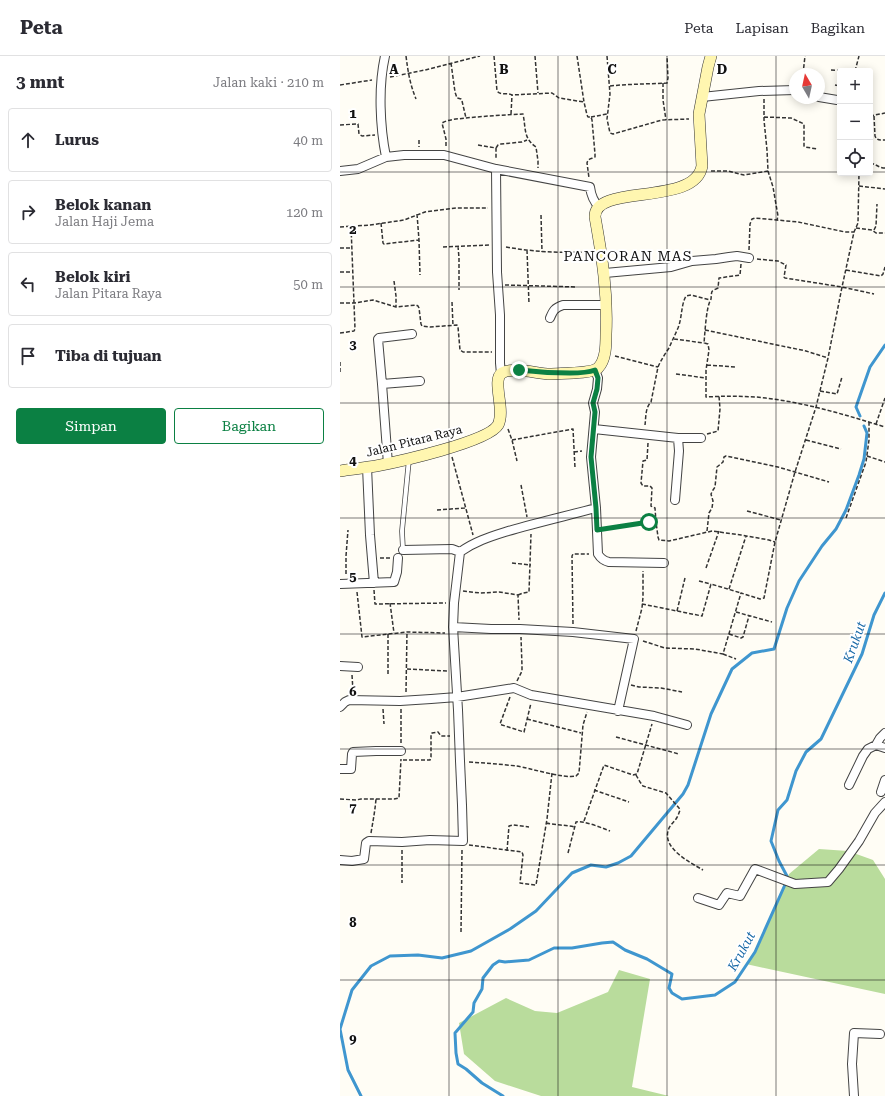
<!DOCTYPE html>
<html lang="id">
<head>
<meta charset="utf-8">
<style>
  body { margin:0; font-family:"Roboto Serif",serif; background:#f7f7f7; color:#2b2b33 }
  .controls { position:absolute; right:12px; top:12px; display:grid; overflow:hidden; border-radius:4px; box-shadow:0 2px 10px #0003 }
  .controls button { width:36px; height:36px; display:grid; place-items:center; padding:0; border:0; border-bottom:1px solid #e1e1e2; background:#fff; color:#2b2b33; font:20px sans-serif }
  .compass { position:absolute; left:449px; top:12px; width:36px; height:36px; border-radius:50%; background:#fff; box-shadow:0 2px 10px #0003; rotate:351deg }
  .stop { position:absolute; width:12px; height:12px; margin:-9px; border:3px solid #0b8043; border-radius:50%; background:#fff }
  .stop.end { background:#0b8043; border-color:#fff; box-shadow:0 1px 4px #0008 }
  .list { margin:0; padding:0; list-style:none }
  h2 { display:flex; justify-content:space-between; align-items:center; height:52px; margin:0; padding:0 16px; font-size:17px }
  h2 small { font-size:13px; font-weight:400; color:#7c7c81 }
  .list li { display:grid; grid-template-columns:26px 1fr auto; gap:12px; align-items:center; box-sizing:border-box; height:64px; margin:0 8px 8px; padding:0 8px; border:1px solid #e1e1e2; border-radius:4px }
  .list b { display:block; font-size:15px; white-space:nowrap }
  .list p { margin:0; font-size:13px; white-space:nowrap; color:#7c7c81 }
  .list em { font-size:13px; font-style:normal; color:#7c7c81 }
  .actions { display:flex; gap:8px; padding:12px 16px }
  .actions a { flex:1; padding:9px 0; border:1px solid #0b8043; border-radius:4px; text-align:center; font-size:14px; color:#0b8043 }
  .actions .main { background:#0b8043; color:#fff }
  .icon { flex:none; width:22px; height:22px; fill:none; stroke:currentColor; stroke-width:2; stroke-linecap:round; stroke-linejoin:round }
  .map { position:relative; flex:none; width:545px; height:1040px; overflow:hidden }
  header { display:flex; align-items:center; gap:24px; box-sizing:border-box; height:56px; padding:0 20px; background:#fff; border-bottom:1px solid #e1e1e2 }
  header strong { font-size:19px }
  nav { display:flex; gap:22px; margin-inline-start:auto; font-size:14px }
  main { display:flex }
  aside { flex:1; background:#fff }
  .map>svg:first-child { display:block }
  .forest { fill:#b9dc9c }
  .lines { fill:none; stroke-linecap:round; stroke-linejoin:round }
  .stream { stroke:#3f96cf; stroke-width:3 }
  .lane-casing { stroke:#444; stroke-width:5.5 }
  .street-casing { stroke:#444; stroke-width:10 }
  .secondary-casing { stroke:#333; stroke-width:12 }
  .path { stroke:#333; stroke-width:1.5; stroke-dasharray:4 2; stroke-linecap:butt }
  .lane { stroke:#fff; stroke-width:4 }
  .street { stroke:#fff; stroke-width:8 }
  .secondary { stroke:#fff6b0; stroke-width:11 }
  .route { stroke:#0b8043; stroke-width:5 }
  .grid { fill:none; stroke:#111; stroke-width:1; stroke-opacity:0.55 }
  .labels { text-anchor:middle; stroke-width:4; stroke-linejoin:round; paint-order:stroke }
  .street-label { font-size:12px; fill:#111; stroke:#fff }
  .water-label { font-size:13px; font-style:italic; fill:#1768a6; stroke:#fff }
  .quarter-label { font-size:14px; letter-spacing:1px; fill:#111; stroke:#fff }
  .grid-label { font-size:13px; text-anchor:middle; font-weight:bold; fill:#111; stroke:#fff; stroke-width:4; stroke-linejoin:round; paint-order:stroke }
</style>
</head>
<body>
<header>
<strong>Peta</strong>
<nav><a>Peta</a><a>Lapisan</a><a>Bagikan</a></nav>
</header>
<main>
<aside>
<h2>3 mnt<small>Jalan kaki · 210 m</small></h2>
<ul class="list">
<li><svg class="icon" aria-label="ahead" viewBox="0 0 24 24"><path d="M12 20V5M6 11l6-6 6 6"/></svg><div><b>Lurus</b></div><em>40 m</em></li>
<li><svg class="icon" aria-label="right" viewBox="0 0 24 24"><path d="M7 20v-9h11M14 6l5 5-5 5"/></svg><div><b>Belok kanan</b><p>Jalan Haji Jema</p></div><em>120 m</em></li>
<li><svg class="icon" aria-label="left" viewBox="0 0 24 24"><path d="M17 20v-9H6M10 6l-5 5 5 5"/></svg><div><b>Belok kiri</b><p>Jalan Pitara Raya</p></div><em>50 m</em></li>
<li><svg class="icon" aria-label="arrive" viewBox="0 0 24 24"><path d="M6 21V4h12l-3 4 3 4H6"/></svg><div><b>Tiba di tujuan</b></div></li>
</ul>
<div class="actions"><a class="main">Simpan</a><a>Bagikan</a></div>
</aside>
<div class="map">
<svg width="545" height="1040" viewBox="0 0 545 1040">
  <rect width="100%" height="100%" fill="#fffdf5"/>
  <path class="forest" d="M479,793L508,795L533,804L545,823V938L406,908L421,885L449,818Z
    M279,914L310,923L292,1031L329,1040H201L155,1025L124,998L119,967L166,942L195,955L217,957L268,936Z"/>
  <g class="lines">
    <path class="stream" d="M520,360L516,351L530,311L545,289
      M21,1040L8,1014L0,973L12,934L31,910L50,900L78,899L102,902L131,895L170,873L196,855L232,817L251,809L266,811L278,807L291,800L343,738L348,729L371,658L392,613L412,597L434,593L447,552L459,525L482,490L496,473L506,454L519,419L524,403L527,377L524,370
      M163,1040L142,1027L126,1013L118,1008L116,997L115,977L133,956L134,947L142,933L143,922L153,909L159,905L165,906L189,904L214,892H232L262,887L273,886L285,894L307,903L332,918L329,932L332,937L342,943L375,939L395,926L415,896L448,822L439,805L431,785L438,754L447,744L456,715L466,696L481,683L522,598L534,559L545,537"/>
    <defs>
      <path id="lane" d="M63,494L62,475L69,403"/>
      <path id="street" d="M45,0C38,31 40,71 46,101
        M362,41L419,35L455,34
        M479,41L497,44
        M156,113L157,216L160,259V307L161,318
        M0,115L18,113L46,101L64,99H104L156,113L250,131C251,139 253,145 259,151
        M265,217L331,211L352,205L376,203L389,201L397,200L409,202
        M210,262C213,255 214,252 223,249H267
        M255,314L258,322L257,333L253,347L255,356L251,401L256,452L258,498C261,503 264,505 269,506L324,507
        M42,328L80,325
        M254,373L338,382H361
        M48,408L42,328L38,283L39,282L72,278
        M27,411L30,479L34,527
        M335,444L339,395L338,382
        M63,494L112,493L120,496
        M0,528L54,526L57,516L58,502
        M113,571L151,573H180L233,576L294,583L278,655
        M0,610L18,611
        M0,651L5,646L9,644L60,645L91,643L117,641L174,632L191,639L314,660L347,669
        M536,689L540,682L545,677
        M0,713H11L12,698L13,696L36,695H61
        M509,729L523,700L528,693L536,689L545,692
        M541,736L545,724
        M0,804L12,805L24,803L26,787L29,785L62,786L90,784L123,785L122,749L120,705L118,654L113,571L114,547L120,496C134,486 149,481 165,476C195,467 226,460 256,452
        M358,842L379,849L387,837L400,840L415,813L455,828L488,826L499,813L519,785L535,757L545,746
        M514,1040L512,1008L514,977L540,978"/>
      <path id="secondary" d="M0,415C12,413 24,412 36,410C57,406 148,386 158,369C166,354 151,324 162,317C173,310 198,318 210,318C220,317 251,318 258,312C266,304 266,289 266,278C268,238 262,200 255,161C254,127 355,151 362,110L359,58L368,11L371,0"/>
    </defs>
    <use href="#lane" class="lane-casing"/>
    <use href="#street" class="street-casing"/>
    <use href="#secondary" class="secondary-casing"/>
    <path class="path" d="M66,0C68,16 70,28 76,43
      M154,0L157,35C161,40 167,36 172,39L212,37L219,42L244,46
      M195,0L198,37
      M237,0L244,46L247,59L248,61H251L252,64L255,98V101C252,103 248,102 247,107L249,122
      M267,0L270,38L267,63L270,77L273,78L322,64L349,63
      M111,7L115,36L117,42L121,43L122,45L126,62
      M491,14L510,15
      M515,15L519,0
      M463,18L465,0
      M50,21L85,14L140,0
      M323,27V44L326,64
      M0,29L32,24
      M495,29L500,30
      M270,30C289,28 308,28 327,27L328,22L327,0
      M424,43V64L427,94L428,115L433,131L438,160L437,164
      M171,58L172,39
      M530,60L545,57
      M534,60L535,80C537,85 540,84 545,84
      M251,61L267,58
      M424,61L451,62L464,68V90L465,91L477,93
      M0,69L16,68H18L19,78L22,80L35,79
      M79,84V91
      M138,89L156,92V103
      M106,90V83L102,67C109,63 118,63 126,62C145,60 164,59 183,58C186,72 183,82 196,91L198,105V112
      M156,92L158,89L161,88L182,86L187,84
      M530,107C536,108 539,112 545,112
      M371,115H388L404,119L428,115
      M519,130L545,133
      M77,158L79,184L80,219
      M201,159L202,196
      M41,167L43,187L44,188L79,184
      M0,171L30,169L64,164L85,156L116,152H148
      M516,172L532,174L536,177H545
      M534,174L536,170L537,148
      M118,190L119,202V234
      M103,191L149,189
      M166,191C194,196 221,197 250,196
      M0,192H12
      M187,194L189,248
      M409,194L410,168L412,163L415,162L458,166L505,176H514
      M417,203L438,205L446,209L444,221L445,222L502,231L534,238
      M401,208L400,219L379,222L378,232C370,236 372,234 371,243C366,251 365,277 364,287L368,288L369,294L366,314V341C383,340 399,340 416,341C460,345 503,358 545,371
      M506,214L541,220L543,218L545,211
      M0,216H13
      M54,225L56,240V251
      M165,229L237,231
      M112,246L113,270
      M0,247H15L33,244L56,251L76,249L78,250L79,252L81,268L82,270L90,271L117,269L118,271L120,294L123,296H152
      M365,274L466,295L488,302
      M0,277L14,275L15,273L11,170
      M334,283L364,287
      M275,300L318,311
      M0,306V316
      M367,309L396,311
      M336,318L366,322
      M480,335L497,338L502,321
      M536,368L545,342
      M305,369C306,362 305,352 311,346L318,311C321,304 325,298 329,292C332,285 335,279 338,272C342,262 341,251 345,242L346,240L351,239L370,244
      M168,373L172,384L177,405
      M367,378L378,375L380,353L379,340
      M172,384L205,378L233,373L235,412
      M466,384L501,393
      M308,387L307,404L303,405L301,427L303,430H310L312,432L311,450L315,452L316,466
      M234,396L242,395
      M527,400L545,406
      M112,401L133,479
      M181,429L187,461
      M97,454L125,452
      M407,455L441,464
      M506,462L526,406L529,384V366
      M265,473L316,466L318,481L319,484L329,485L372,475L401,479L429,484L435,486
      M367,475L369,457L372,452L373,445L371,438L373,434L375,431L377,411L383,406L384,401L386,400L438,411L489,426
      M40,502H50
      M172,507L191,509
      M366,512L379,475
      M6,518V500L8,474
      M359,525L371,528
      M389,533L406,480
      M34,534L35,548L106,547
      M123,535L140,537L159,536L178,539L179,564
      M17,536L22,581L67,576L105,577
      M178,539L183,537L189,536L191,478
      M50,547L54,577
      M302,548L362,560L371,528L401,537
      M337,555L345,522
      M396,556L432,566
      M233,568L232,500L233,498H249
      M296,575L302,552L303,541V515
      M48,578V618
      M389,578L401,582L403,581L409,560
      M303,585L325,592L355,593L383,598L401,537L420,543L424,542L435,486L455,416L476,351L488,302L502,231L514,176L518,167L519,117
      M383,598L396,603
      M67,613L107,615
      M12,619L13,635
      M177,625L182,615V610L181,581
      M291,629L299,631L321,632L342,636
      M66,636L67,576
      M170,641L160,668L162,669L184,676L191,647
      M43,653L44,668
      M61,653V687
      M187,663L241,677
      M276,681L339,698
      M63,704H90L91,701V678L92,677L98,676L101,680H110
      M129,706C145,707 160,708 176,710C190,712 224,723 236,720L239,717L243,669L247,656
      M296,719L300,726L303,730L326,737L339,752L340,754C339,757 338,760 336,763C333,767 329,770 328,775C323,793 351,807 363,814
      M254,734L289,746
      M0,743L16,744L21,743H54L59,742L61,703
      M244,765L264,709L293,719L297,718L312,668
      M206,767C216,769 225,769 235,771
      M31,777C33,765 35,755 36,743
      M129,789L182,796L183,799L180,827L196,829L207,763L212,717
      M62,794V827
      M167,795L169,770L173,769L189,771
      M228,797L236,766C243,764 262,772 270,775
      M121,876L122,794"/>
    <use href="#lane" class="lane"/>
    <use href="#street" class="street"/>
    <use href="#secondary" class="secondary"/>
  </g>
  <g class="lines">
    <path class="route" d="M179,314C196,316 212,317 230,317C238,317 247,317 255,314L258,322L257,333L253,347L255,356L251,401L256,452L257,474L309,466"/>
  </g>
  <path class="grid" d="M109,0V1040M218,0V1040M327,0V1040M436,0V1040M0,116H500M530,116H545M0,231H545M0,347H545M0,462H545M0,578H545M0,693H545M0,809H545M0,924H545"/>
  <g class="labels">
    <g class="street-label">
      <text transform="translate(74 385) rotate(-14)" y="4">Jalan Pitara Raya</text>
    </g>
    <g class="water-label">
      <text transform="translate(514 586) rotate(-70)" y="5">Krukut</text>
      <text transform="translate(401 895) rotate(-61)" y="5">Krukut</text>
    </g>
    <g class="quarter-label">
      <text x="288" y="205">PANCORAN MAS</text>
    </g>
  </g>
  <g class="grid-label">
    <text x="54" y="18">A</text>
    <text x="164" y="18">B</text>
    <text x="272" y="18">C</text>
    <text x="382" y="18">D</text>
    <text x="13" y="62">1</text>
    <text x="13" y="178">2</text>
    <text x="13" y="293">3</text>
    <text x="13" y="409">4</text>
    <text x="13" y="525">5</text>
    <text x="13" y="640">6</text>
    <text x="13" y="756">7</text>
    <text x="13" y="871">8</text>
    <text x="13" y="987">9</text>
  </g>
</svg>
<div class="controls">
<button>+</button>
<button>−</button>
<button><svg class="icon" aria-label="locate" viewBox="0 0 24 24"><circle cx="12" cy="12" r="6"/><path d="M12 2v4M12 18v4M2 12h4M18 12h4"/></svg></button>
</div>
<svg class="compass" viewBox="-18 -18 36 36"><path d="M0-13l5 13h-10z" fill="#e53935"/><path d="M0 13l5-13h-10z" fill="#7c7c81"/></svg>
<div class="stop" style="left:309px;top:466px"></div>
<div class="stop end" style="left:179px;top:314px"></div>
</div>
</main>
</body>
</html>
